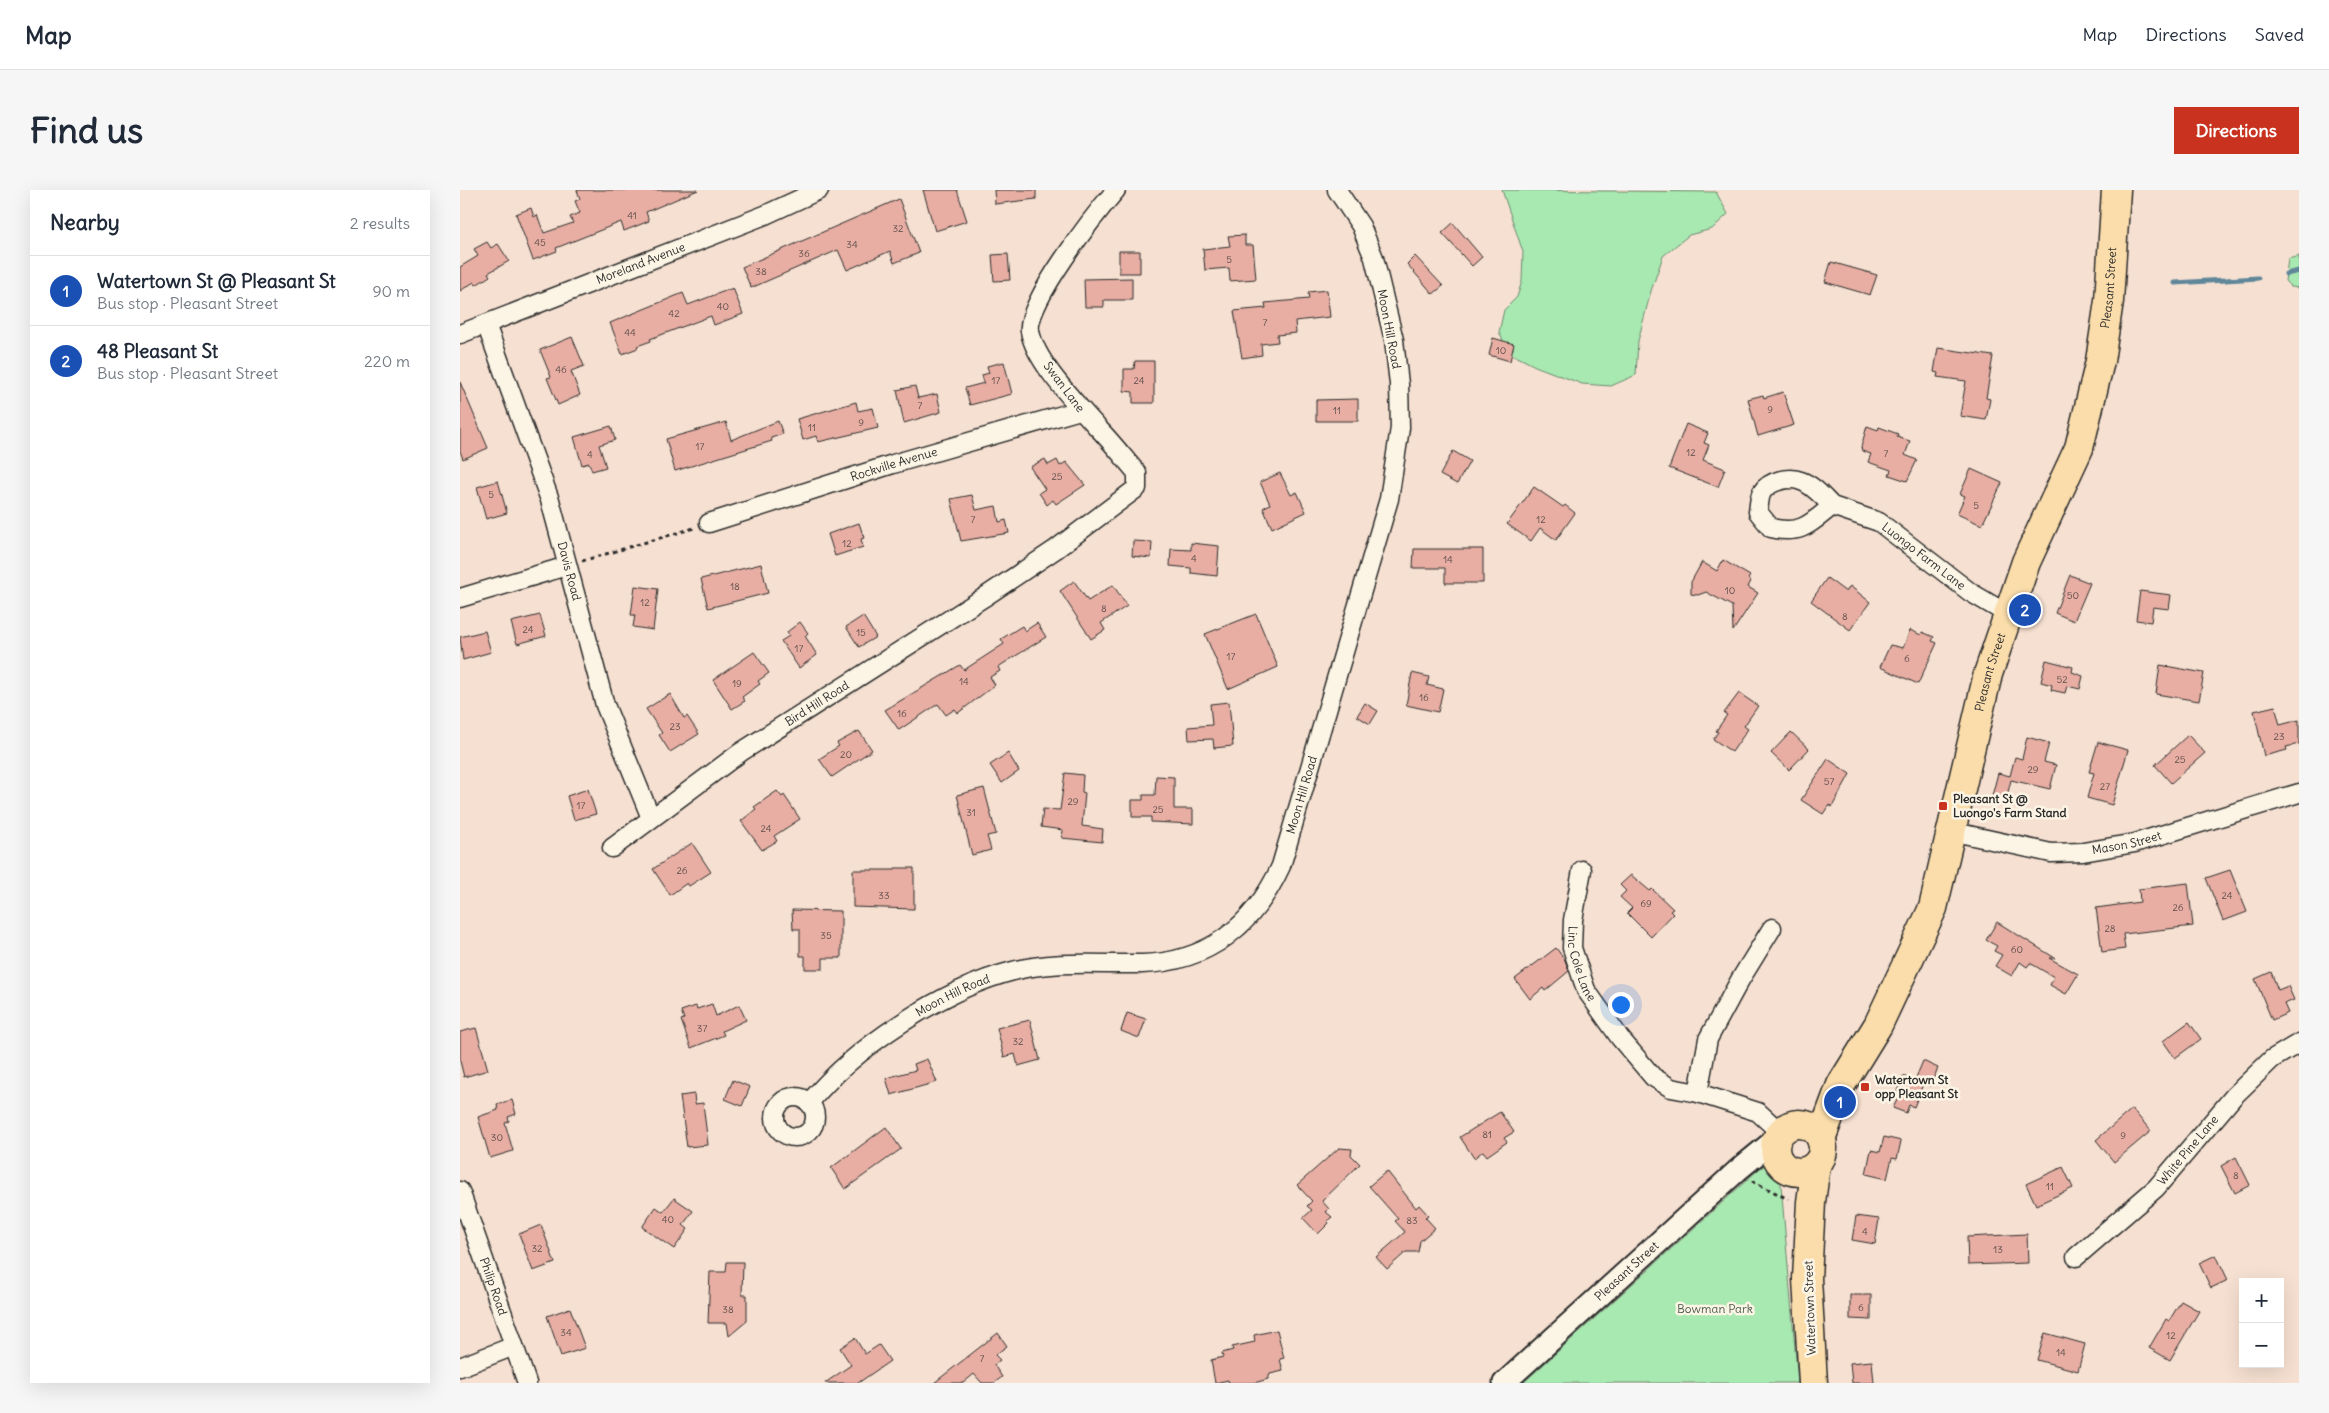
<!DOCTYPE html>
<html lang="en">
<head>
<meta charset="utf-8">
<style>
  body { margin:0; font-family:Delius,sans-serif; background:#f6f6f7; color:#1f2937 }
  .controls { position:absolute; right:15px; bottom:15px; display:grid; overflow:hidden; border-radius:0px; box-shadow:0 5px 20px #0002 }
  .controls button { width:45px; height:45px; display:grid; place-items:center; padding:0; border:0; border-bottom:1px solid #e0e1e3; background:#fff; color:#1f2937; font:25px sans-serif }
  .you { position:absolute; left:1160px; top:814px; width:18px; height:18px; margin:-12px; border:4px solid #fff; border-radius:50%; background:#1a73e8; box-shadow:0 0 0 8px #1a73e833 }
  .badge { display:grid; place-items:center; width:32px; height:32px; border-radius:50%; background:#c8321e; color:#fff; font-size:16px; font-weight:700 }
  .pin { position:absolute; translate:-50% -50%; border:2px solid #fff; box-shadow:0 1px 5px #0006 }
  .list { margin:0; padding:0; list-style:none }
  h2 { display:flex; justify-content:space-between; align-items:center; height:65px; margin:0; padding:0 20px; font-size:21px }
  h2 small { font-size:16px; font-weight:400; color:#747a83 }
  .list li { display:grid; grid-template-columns:32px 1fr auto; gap:15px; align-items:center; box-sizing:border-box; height:70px; padding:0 20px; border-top:1px solid #e0e1e3 }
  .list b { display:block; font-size:19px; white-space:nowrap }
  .list p { margin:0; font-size:16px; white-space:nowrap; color:#747a83 }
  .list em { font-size:16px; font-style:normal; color:#747a83 }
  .map { position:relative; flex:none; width:1839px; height:1193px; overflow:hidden; border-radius:0px }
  header { display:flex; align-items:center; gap:30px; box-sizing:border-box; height:70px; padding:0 25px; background:#fff; border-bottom:1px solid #e0e1e3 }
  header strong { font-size:24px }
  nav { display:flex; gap:28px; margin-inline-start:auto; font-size:18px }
  .intro { display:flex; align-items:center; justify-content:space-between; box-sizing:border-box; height:120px; padding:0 30px }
  h1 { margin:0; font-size:35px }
  .button { padding:12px 22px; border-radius:0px; background:#c8321e; color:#fff; font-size:18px; font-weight:700 }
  main { display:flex; gap:30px; padding:0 30px }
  aside { flex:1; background:#fff; border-radius:0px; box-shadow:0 5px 20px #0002 }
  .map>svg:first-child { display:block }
  .green { fill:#a8e8b1; stroke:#6a8a6e }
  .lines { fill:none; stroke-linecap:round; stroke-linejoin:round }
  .stream { stroke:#5f8699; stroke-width:5 }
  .building { fill:#e8aea3; stroke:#2b2b2b }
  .minor-casing { stroke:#2b2b2b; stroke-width:21 }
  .tertiary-casing { stroke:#2b2b2b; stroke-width:25 }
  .primary-casing { stroke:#2b2b2b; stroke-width:31 }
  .path { stroke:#2b2b2b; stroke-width:3; stroke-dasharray:4 4; stroke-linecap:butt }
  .minor { stroke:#fcf5e5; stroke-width:18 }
  .tertiary { stroke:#fcf5e5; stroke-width:21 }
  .primary { stroke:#fbddab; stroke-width:28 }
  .poi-dot { fill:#c8321e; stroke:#fcf5e5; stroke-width:2 }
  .labels { text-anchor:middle; stroke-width:5; stroke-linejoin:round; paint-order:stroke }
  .number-label { font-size:10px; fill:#5a4c49 }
  .street-label { font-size:12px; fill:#2b2b2b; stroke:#fcf5e5 }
  .poi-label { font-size:12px; font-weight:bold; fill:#2b2b2b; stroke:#fcf5e5; text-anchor:start }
  .park-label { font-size:12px; fill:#4a5a4c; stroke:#fcf5e5 }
</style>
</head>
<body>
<header>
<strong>Map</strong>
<nav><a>Map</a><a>Directions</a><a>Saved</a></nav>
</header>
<div class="intro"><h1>Find us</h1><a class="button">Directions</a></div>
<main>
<aside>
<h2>Nearby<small>2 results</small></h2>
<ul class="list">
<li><span class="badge" style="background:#1a4fb4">1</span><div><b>Watertown St @ Pleasant St</b><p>Bus stop · Pleasant Street</p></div><em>90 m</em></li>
<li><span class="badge" style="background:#1a4fb4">2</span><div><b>48 Pleasant St</b><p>Bus stop · Pleasant Street</p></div><em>220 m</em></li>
</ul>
</aside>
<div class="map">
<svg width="1839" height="1193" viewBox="0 0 1839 1193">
  <rect width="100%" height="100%" fill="#f6e0d1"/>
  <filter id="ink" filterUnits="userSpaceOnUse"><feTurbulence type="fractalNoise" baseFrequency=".02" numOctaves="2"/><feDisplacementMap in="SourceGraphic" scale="10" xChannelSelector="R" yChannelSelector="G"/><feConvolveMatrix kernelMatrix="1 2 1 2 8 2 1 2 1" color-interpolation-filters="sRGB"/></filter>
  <g filter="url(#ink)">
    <path class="green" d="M1042,0L1256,2L1268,24L1252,39L1229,45L1203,66L1191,101L1178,151L1176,185L1151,196L1122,194L1075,176L1048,162L1039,142L1044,120L1057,107L1062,91L1063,62Z
      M1839,66V98L1831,97L1825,91L1828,69Z
      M1304,976L1316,978L1320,983L1338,1193H1063L1299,979Z"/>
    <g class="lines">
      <path class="stream" d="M1826,84L1839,81
        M1715,93L1798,88"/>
    </g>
    <path class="building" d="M117,0H238L186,22L189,31L164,41L161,32L96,58L97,61L73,70L56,24L71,18L74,27L77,25L84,43L113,33L110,27L120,23L115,11L120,9Z
      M463,0H497L507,31L475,41Z
      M534,0H576V9L535,14Z
      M439,9L459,63L434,73L430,61L387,80L378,60L291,98L282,77Z
      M993,33L1022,67L1012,76L982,43Z
      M785,45V55H793L796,89L770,91L769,78L745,80L743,59L770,56L768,46Z
      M27,52L31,58L38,54L49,71L28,83L30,86L16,95L14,92L0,101V77L18,66L14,59Z
      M659,61H680V83H659Z
      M548,64L550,90L534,91L532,65Z
      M955,66L983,96L973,104L947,74Z
      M1371,72L1417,85L1410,105L1365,92Z
      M672,88V110H644V117H625L624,89Z
      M273,98L283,124L254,135L251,126L190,149L191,151L177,156L178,158L162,164L150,133L223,103L228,115Z
      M867,100L870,127L835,131L836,143L817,145L818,152L801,154L802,165L782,168L774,121L806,118L805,113L849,109L848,102Z
      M112,147L124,176L111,181L120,205L98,215L87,188L91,187L80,160Z
      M1033,148L1054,154L1050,171L1029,165Z
      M1478,158L1533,166L1526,208L1530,209L1526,230L1500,226L1506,191L1477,187L1478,183L1474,182Z
      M675,171H694V213H673V202L664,201V179H674Z
      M544,172L552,204L510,215L505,198L524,193L522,185L529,183L527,176Z
      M0,192L28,258L3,269L0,261Z
      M455,196L458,208L477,204L481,222L444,233L437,200Z
      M1323,202L1334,235L1298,246L1288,209L1303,205L1304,208Z
      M898,209V231H856V210Z
      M396,212L398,221L413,218L418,238L358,252L356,246L343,250L337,229Z
      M318,231L323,244L311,248L312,251L215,281L206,249L266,232L271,250Z
      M1226,234L1248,243L1244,253L1249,255L1243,270L1265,279L1258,297L1209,278Z
      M151,236L155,250L139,255L146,277L132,281L129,273L122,275L114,247Z
      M1407,236L1418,240L1419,237L1438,244L1437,247L1450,251L1445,265L1457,270L1447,291L1429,285L1431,280L1408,272L1411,264L1402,261L1401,257Z
      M993,261L1010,271L997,294L980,285Z
      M585,269L588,275L597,270L600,276L606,272L625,295L596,314L593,310L587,315L579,303L585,299L570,277Z
      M1511,279L1542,293L1522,335L1497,324L1505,306L1500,304Z
      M820,283L831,305L837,302L846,322L812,338L803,318L810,314L800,292Z
      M38,291L47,323L26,329L17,297Z
      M1074,297L1103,317L1105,315L1115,323L1096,350L1080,338L1071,351L1047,334Z
      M512,305L516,320L536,316L539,332L546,330L549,343L501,351L491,309Z
      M399,333L404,348L401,349L403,357L375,366L368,344Z
      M673,351L692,352L691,368L672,366Z
      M731,353L759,356L757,386L731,383V378L710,376L711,359L731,360Z
      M954,359H1023V393H985V378H953Z
      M1263,370L1290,386L1288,389L1291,391L1288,397L1298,403L1273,441L1272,416L1246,402L1238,405L1231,404V392L1242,372L1257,381Z
      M301,374L308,403L248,418L241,389Z
      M1610,385L1630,393L1614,431L1595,423Z
      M1367,388L1386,402L1390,396L1410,412L1390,440L1351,411Z
      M614,391L628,411L653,395L667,416L641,433L645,440L631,449L600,401Z
      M175,396L198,399L193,440L173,437L175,425H171Z
      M1680,401L1711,405L1709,419L1693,417L1691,432L1676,430Z
      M796,424L818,477L768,499L745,444Z
      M80,425L86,446L57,454L51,432Z
      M403,426L416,447L399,457L386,437Z
      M340,432L348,443L345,446L357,465L339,478L321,451L329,446L327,442Z
      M577,433L586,447L538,477L540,481L530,487L535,495L498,523L495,519L486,525L478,514L439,540L425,520L500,475L504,480L544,454L541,449L562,436L565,441Z
      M1450,440L1461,445L1462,442L1474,447L1472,451L1477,453L1458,494L1420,477L1430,455L1443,458Z
      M25,441L31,462L3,470L0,447Z
      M294,462L309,483L298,491L300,494L282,507L285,511L272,519L253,490Z
      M1586,470L1613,477L1612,482L1623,486L1620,499L1607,496L1605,503L1591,500L1592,495L1581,492Z
      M1700,475L1744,483L1739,511L1696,504Z
      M952,483L969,487L967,495L983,499L978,522L946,515Z
      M1279,503L1298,516L1284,536L1288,539L1272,562L1253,549L1258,542L1256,541L1267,525L1264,523Z
      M210,504L224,528L227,526L239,544L210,562L199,545L202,543L186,519Z
      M769,512L773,556L754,558L753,549L729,550L728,537L752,535L750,514Z
      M905,513L918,521L910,534L897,526Z
      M1815,516L1820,535L1839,530V554L1826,557L1827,560L1804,566L1794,521Z
      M399,541L412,560L372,587L359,569L379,556L377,553Z
      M1331,542L1349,559L1329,580L1311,563Z
      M1728,545L1745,563L1711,593L1695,575Z
      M1567,547L1589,553L1584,572L1596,575L1590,599L1551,590L1546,610L1532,606L1538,583L1550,586L1555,567L1562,569Z
      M1638,552L1668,560L1652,615L1627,608L1634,583L1629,582Z
      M548,563L559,581L542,593L530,575Z
      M1368,569L1390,584L1372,617L1369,615L1363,624L1341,610Z
      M605,583L623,585L622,602L625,603L622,636L643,639L642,652L602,648L603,640L581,637L583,619L600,620Z
      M696,586L714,587V619H733V634L691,632V627H672V610H683V605H695Z
      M524,598L536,644L527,646L531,660L512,665L497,605Z
      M128,599L136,624L114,630L107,606Z
      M317,601L322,607L324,605L340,629L314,646L317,651L302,660L281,631L296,619L294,617Z
      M232,653L251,682L229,696L227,693L210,705L193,679Z
      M435,678H454V719L393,717V680H435Z
      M1770,680L1787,722L1763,731L1746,688Z
      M1171,685L1190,701L1192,699L1213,719L1210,721L1213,724L1191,747L1167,723L1172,718L1160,707L1166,701L1160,695Z
      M1728,693L1733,736L1663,744L1665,759L1642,762L1636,718L1680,712L1679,699Z
      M332,720L381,721V768H363V779H345V766H340V739H333Z
      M1537,732L1595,768H1589L1618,784L1606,804L1590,795L1594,787L1570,773L1567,777L1560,772L1552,786L1535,776L1542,765L1534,761L1537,756L1526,750Z
      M1096,758L1105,770L1109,781L1085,801L1083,798L1070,809L1055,789Z
      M1811,782L1818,800L1828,796L1834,810L1824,814L1828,823L1812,830L1795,789Z
      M252,814L256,826L279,815L286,830L262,841L264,845L231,858L221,830L224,829L221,821L236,816L237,819Z
      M667,823L686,829L679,848L661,841Z
      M570,830L580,870L558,876L555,864L544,867L537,838Z
      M1729,832L1741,849L1715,868L1703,851Z
      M16,838L28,880L4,887L0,871V842Z
      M467,869L477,892L431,905L426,888L456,880L454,874Z
      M1463,871L1478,878L1470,896L1455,890Z
      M1443,886L1463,894L1454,917L1449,915L1446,923L1433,918L1437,910L1434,909Z
      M273,890L290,897L282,916L265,909Z
      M234,904L235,914L243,913L248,955L227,957L220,906Z
      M52,910L56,924L48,927L49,931L45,933L53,961L30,968L18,927L38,920L37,914Z
      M1672,919L1691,941L1654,972L1636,950Z
      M1040,922L1054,942L1044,948L1047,952L1027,966L1023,961L1014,968L1000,947Z
      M426,937L441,959L385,999L371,978Z
      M1424,947L1441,951L1437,969L1432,968L1427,989L1406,984L1411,960L1420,962Z
      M879,958L892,959L891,965L900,974L862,1011L869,1019L866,1022L872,1027L867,1031L869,1033L858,1044L843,1028L852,1020L847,1016L852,1011L837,995Z
      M1776,967L1790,995L1775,1003L1761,976Z
      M1603,977L1613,998L1576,1015L1566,994Z
      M927,981L956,1018L959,1015L968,1025L965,1027L975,1038L960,1051L958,1062H946L927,1079L916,1067L945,1042L935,1031L938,1029L909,996Z
      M214,1008L233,1021L223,1035L228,1039L214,1059L182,1037L196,1017L203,1022Z
      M1396,1026L1419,1029L1415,1054L1392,1050Z
      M81,1035L95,1073L73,1081L59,1044Z
      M1567,1044L1568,1073L1508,1075L1507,1047Z
      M1756,1065L1768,1090L1751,1098L1739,1073Z
      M267,1072H283L282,1105H287V1131L269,1146L267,1133H248L250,1082H266Z
      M1390,1105H1411V1130L1390,1129Z
      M1721,1111L1739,1121L1710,1170L1689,1158L1706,1129L1709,1131Z
      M110,1118L125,1158L101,1166L87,1126Z
      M817,1140L824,1168L820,1169L823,1181L810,1184L808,1189L794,1193H769L768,1190L755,1193L751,1170L763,1167L762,1163L773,1160L772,1157L795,1152L794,1145Z
      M538,1143L547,1156L535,1165L540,1170L534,1175L542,1187L534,1193H522L514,1184L503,1193H474Z
      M1585,1143L1625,1154L1618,1181L1577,1170Z
      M395,1148L405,1164L419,1155L430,1171L398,1193H365L391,1175L380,1158Z
      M1412,1171L1414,1193H1392L1390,1173Z"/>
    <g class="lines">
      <defs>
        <g id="minor">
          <path id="s1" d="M26,134L90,310L145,515L191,628"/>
          <path id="s2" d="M0,144L305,25L359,0"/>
          <path id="s3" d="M1372,316C1363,307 1353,295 1341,291C1329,286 1309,291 1302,302C1299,307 1299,316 1298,322L1311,338C1341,345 1350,334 1372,316L1419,332L1510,402L1549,425"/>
          <path id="s4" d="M249,333L433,274L620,220"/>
          <path d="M0,408L107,376"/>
          <path id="s5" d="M1490,641L1591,663L1623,662L1675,653L1839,603"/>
          <path id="s6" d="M152,658L281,562L523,408L596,359L677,298V283C664,268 651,251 637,237C617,214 575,172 570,141C565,114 636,23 656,0"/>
          <path id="s7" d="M1122,680L1113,730L1112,758L1126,800L1160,848L1193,887L1211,898L1238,903L1298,922L1321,943"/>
          <path d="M1238,903L1248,849L1280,790L1312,738"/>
          <circle cx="335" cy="927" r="20"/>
          <path id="s8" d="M349,913C395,857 483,799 553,781C596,770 639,775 682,774C749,772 794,735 821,676L929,309L940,238L939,194L934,150L914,68L901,36L877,0"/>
          <path id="s9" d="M0,1001L67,1193"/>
          <path id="s10" d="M1616,1067L1696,998L1774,906L1812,869L1839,853"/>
          <path d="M0,1177L54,1156"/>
        </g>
        <g id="tertiary">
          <path id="s11" d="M1044,1193L1278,980L1317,948"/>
        </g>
        <g id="primary">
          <circle cx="1339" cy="958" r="24"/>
          <path id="s12" d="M1361,949L1381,895L1418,835L1473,718L1528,484L1566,372L1619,258L1640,171L1649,111L1656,0"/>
          <path d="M1353,1193L1347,1089L1351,1012L1356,975"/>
        </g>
      </defs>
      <use href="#minor" class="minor-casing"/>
      <use href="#tertiary" class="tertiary-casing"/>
      <use href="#primary" class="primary-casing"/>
      <path class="path" d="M122,371L234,338
        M1292,991L1328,1009"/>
      <use href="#minor" class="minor"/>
      <use href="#tertiary" class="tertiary"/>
      <use href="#primary" class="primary"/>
    </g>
  </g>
  <g class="poi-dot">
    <rect x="1478" y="611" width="10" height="10" rx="2.5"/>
    <rect x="1400" y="892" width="10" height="10" rx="2.5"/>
  </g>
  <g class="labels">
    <g class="number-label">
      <text x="172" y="29">41</text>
      <text x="438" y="42">32</text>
      <text x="80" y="56">45</text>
      <text x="392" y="58">34</text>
      <text x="344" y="67">36</text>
      <text x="769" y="73">5</text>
      <text x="301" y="85">38</text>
      <text x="263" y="120">40</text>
      <text x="214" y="127">42</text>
      <text x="805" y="136">7</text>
      <text x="170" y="146">44</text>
      <text x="1041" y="164">10</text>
      <text x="101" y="183">46</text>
      <text x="536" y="194">17</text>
      <text x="679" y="194">24</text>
      <text x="460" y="219">7</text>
      <text x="1310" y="223">9</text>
      <text x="877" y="224">11</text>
      <text x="401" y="236">9</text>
      <text x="352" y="241">11</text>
      <text x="240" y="260">17</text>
      <text x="1231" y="266">12</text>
      <text x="1426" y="267">7</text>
      <text x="130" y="268">4</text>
      <text x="597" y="290">25</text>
      <text x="31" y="308">5</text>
      <text x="1516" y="319">5</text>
      <text x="513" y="333">7</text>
      <text x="1081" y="333">12</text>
      <text x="387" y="357">12</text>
      <text x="734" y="372">4</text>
      <text x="988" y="373">14</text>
      <text x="275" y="400">18</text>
      <text x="1270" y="404">10</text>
      <text x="1613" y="409">50</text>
      <text x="185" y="416">12</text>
      <text x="644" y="422">8</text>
      <text x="1385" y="430">8</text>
      <text x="68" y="443">24</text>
      <text x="401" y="446">15</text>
      <text x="339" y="462">17</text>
      <text x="771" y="470">17</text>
      <text x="1447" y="472">6</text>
      <text x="1602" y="493">52</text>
      <text x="504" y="495">14</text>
      <text x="277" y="497">19</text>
      <text x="964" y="511">16</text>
      <text x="442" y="527">16</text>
      <text x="215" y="540">23</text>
      <text x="1819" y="550">23</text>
      <text x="386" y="568">20</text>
      <text x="1720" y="573">25</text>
      <text x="1573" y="583">29</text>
      <text x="1369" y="595">57</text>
      <text x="1645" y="600">27</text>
      <text x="613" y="615">29</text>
      <text x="121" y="619">17</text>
      <text x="698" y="623">25</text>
      <text x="511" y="626">31</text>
      <text x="306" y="642">24</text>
      <text x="222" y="684">26</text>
      <text x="424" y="709">33</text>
      <text x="1767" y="709">24</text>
      <text x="1186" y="717">69</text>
      <text x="1718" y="721">26</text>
      <text x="1650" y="742">28</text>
      <text x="366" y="749">35</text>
      <text x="1557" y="763">60</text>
      <text x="242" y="842">37</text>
      <text x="558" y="855">32</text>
      <text x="1027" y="948">81</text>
      <text x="1663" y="949">9</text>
      <text x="37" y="951">30</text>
      <text x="1776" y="989">8</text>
      <text x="1590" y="1000">11</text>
      <text x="208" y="1033">40</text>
      <text x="952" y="1034">83</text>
      <text x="1405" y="1045">4</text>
      <text x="77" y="1062">32</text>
      <text x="1538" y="1063">13</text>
      <text x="1401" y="1121">6</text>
      <text x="268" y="1123">38</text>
      <text x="106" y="1146">34</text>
      <text x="1711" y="1149">12</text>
      <text x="1601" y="1166">14</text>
      <text x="522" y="1172">7</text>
    </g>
    <g class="street-label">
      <text dy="4" stroke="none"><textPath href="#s2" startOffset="194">Moreland Avenue</textPath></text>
      <text dy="4" stroke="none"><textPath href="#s12" startOffset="905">Pleasant Street</textPath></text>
      <text transform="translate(929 139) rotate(79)" y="4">Moon Hill Road</text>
      <text transform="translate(604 197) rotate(53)" y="4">Swan Lane</text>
      <text dy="4" stroke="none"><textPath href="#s4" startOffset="194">Rockville Avenue</textPath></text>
      <text dy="4" stroke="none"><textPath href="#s3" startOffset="299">Luongo Farm Lane</textPath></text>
      <text dy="4" stroke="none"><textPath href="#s1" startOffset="261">Davis Road</textPath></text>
      <text dy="4" stroke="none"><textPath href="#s12" startOffset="500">Pleasant Street</textPath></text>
      <text dy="4" stroke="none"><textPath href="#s6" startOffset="251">Bird Hill Road</textPath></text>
      <text dy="4" stroke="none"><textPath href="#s8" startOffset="630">Moon Hill Road</textPath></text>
      <text dy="4" stroke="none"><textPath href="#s5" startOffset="180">Mason Street</textPath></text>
      <text dy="4" stroke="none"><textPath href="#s7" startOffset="96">Linc Cole Lane</textPath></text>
      <text dy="4" stroke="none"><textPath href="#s8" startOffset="181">Moon Hill Road</textPath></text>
      <text dy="4" stroke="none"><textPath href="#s10" startOffset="155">White Pine Lane</textPath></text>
      <text dy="4" stroke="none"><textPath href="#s11" startOffset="166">Pleasant Street</textPath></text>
      <text dy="4" stroke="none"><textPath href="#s9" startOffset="101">Philip Road</textPath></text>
      <text transform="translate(1350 1118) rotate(-92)" y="4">Watertown Street</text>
    </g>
    <g class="poi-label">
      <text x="1493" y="613">Pleasant St @<tspan x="1493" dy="14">Luongo's Farm Stand</tspan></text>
      <text x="1415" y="894">Watertown St<tspan x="1415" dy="14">opp Pleasant St</tspan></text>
    </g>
    <g class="park-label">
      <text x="1255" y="1123">Bowman Park</text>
    </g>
  </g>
</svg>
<div class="controls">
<button>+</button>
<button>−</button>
</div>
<div class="you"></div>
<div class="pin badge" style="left:1380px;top:912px;background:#1a4fb4">1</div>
<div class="pin badge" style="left:1565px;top:420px;background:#1a4fb4">2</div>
</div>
</main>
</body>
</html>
